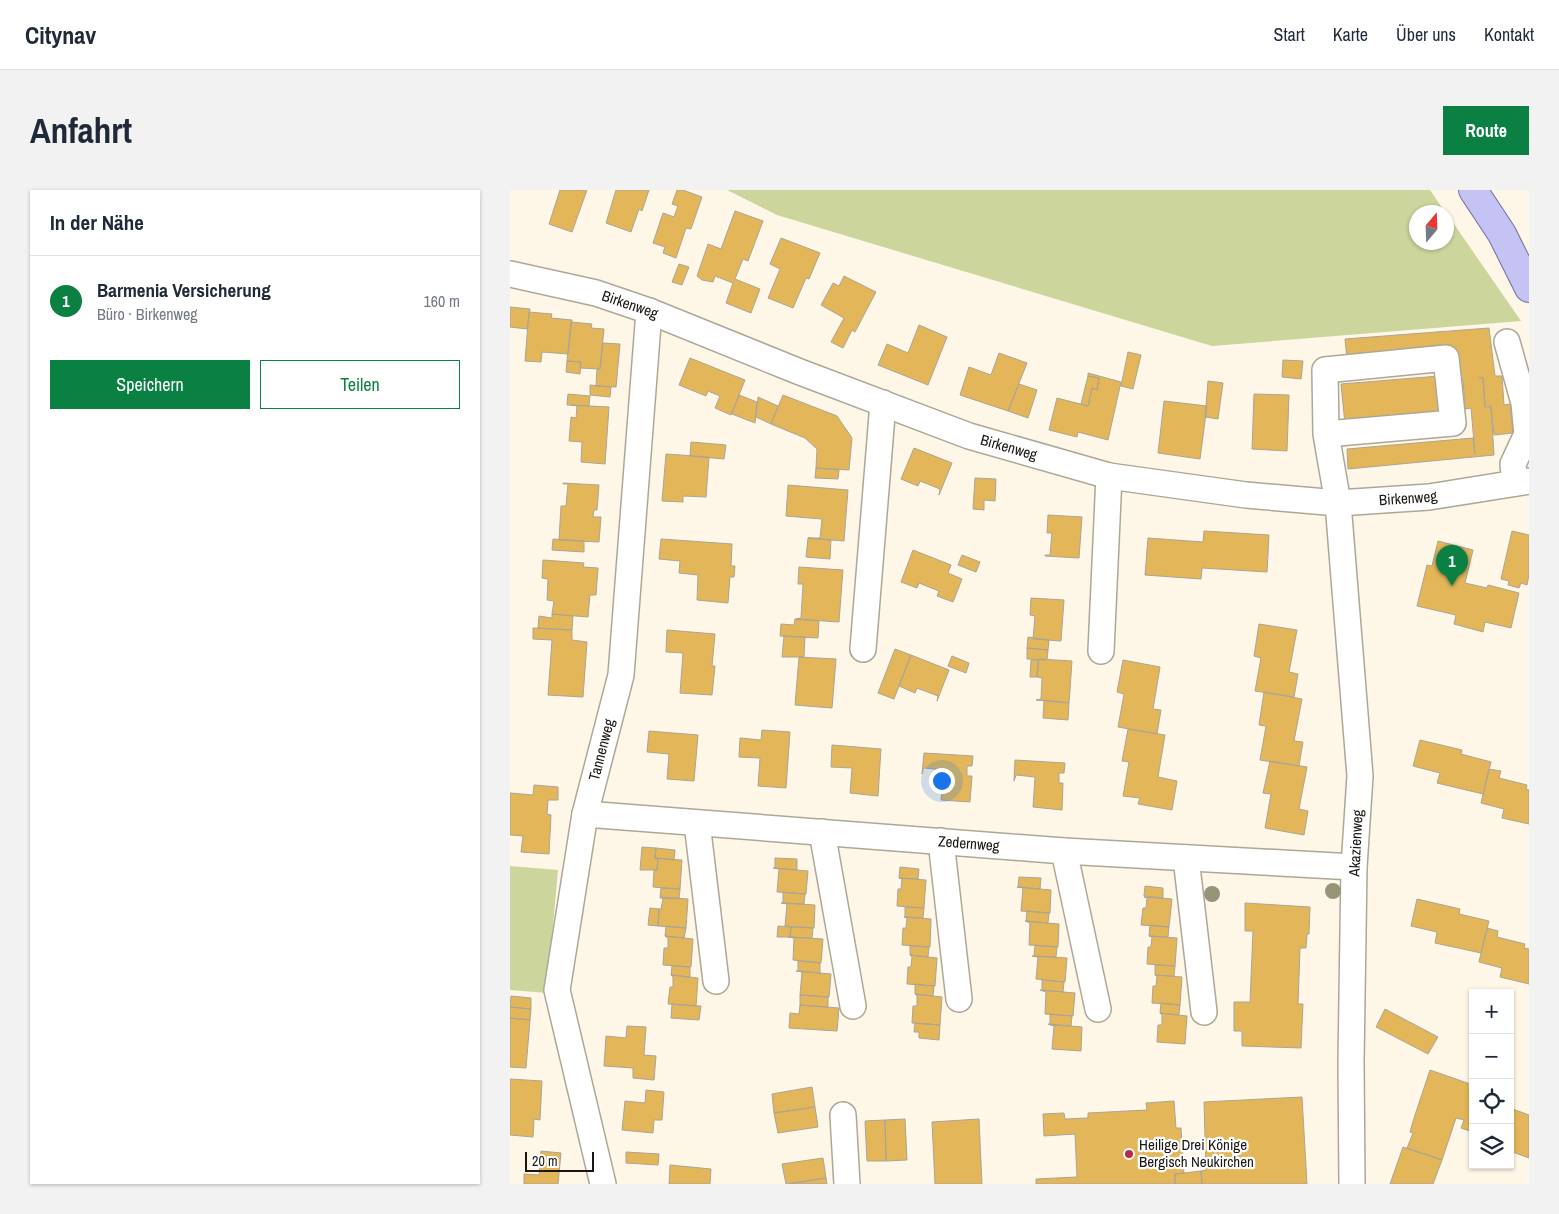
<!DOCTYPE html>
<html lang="de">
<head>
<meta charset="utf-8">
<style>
  body { margin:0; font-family:"Archivo Narrow",sans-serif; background:#f2f2f3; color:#1f2937 }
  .controls { position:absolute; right:15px; bottom:15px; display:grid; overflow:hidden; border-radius:0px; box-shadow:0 1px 4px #0004 }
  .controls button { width:45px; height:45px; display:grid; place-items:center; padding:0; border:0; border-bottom:1px solid #e0e1e3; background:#fff; color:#1f2937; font:25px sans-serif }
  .compass { position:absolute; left:899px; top:15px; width:45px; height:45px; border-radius:50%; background:#fff; box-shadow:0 1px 4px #0004; rotate:19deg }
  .scale { position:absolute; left:15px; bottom:12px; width:69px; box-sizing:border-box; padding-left:5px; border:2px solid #1a1712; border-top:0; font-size:14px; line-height:18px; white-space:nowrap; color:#1a1712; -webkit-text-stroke:4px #fff; paint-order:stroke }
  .you { position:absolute; left:431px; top:590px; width:18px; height:18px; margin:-12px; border:4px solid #fff; border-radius:50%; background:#1a73e8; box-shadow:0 0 0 8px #1a73e833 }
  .badge { display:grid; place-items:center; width:32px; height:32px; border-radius:50%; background:#0b8043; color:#fff; font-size:16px; font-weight:700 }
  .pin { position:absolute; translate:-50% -41px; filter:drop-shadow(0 1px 2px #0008) }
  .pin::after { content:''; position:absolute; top:26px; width:18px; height:15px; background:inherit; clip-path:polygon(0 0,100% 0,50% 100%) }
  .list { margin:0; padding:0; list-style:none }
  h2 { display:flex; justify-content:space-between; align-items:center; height:65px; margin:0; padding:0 20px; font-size:21px }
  h2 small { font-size:16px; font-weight:400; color:#747a83 }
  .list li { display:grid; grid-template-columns:32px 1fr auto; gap:15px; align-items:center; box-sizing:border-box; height:90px; padding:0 20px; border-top:1px solid #e0e1e3 }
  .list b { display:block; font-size:19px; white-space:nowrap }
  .list p { margin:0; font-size:16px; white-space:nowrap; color:#747a83 }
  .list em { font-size:16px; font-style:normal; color:#747a83 }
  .actions { display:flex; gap:10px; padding:15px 20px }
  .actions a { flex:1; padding:11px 0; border:1px solid #0b8043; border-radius:0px; text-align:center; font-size:18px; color:#0b8043 }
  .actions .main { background:#0b8043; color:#fff }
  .icon { flex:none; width:28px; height:28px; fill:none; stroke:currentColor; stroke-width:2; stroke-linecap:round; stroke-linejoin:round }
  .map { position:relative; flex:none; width:1019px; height:994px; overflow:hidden; border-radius:0px }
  header { display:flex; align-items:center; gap:30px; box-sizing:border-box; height:70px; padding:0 25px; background:#fff; border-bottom:1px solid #e0e1e3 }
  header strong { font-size:24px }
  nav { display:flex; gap:28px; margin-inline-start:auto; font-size:18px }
  .intro { display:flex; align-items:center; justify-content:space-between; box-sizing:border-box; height:120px; padding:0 30px }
  h1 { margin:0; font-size:35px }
  .button { padding:12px 22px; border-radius:0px; background:#0b8043; color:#fff; font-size:18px; font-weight:700 }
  main { display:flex; gap:30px; padding:0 30px }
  aside { flex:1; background:#fff; border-radius:0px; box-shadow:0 1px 4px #0004 }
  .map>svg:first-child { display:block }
  .green { fill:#ccd59c }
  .building { fill:#e3b659; stroke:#aca496 }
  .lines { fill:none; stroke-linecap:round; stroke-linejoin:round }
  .minor-casing { stroke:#aea798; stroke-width:28 }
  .major-casing { stroke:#706d9f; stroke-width:30 }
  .minor { stroke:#fff; stroke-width:25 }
  .major { stroke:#c5c3f3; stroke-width:28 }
  .tree { fill:#959477 }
  .poi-dot { fill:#bb2a4c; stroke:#fff; stroke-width:2 }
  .labels { text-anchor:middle; stroke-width:4.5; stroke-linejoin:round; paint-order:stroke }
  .street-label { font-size:15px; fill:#1a1712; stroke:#fff }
  .poi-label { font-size:15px; fill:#1a1712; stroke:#fff; text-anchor:start }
</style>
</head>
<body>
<header>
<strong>Citynav</strong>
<nav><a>Start</a><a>Karte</a><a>Über uns</a><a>Kontakt</a></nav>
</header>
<div class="intro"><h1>Anfahrt</h1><a class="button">Route</a></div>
<main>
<aside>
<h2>In der Nähe<small></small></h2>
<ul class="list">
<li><span class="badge">1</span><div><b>Barmenia Versicherung</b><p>Büro · Birkenweg</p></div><em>160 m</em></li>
</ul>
<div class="actions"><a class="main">Speichern</a><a>Teilen</a></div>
</aside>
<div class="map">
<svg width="1019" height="994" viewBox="0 0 1019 994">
  <rect width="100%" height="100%" fill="#fef6e7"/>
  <path class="green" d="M217,0H920L935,22H906V52H936L937,24L1011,131L702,156L267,25Z
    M0,676L48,680L37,803L0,800Z"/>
  <path class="building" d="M50,0H77L62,42L39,34Z
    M106,0H139L132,21L129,19L121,42L96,33Z
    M167,0H173L192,7L181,39L176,38L166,68L153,63L155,57L143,53L153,23L164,27L168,16L162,14Z
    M225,21L253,31L238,71L233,69L225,89L250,99L241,123L216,113L223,93L205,86L203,92L192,90L187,86L198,54L211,59Z
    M271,48L310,63L299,89L296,88L283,118L258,108L270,79L260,74Z
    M169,74L179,77L172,95L162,92Z
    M334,86L366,102L345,142L342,140L333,158L321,152L334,128L311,115L323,93L329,96Z
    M0,117L20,119L17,139L0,137Z
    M19,122L42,124L41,128L62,130L58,164L32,162L31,172L15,171Z
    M61,132L82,134L81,138L94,139L90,179L70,178L71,172L57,171Z
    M409,135L437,147L418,195L368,175L377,154L398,163Z
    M979,138L985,186H992L994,215L1000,214L1003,243L984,245L981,216H975L973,187L969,188H973L975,217H981L984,265L838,279L837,259L963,248L965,264L961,218L955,219L953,190H946L944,160L837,169L835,149Z
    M93,153L110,154L106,197L86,196L87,179H90Z
    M618,162L631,165L623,199L611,196Z
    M489,163L517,173L498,221L450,205L459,177L481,185Z
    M180,168L235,190L221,225L205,218L210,206L198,201L196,206L169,195Z
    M773,170L793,171L791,189L772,187Z
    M57,171L71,172L70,184L56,182Z
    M578,183L611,192L598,250L568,242L567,247L539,240L547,208L578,216L582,198L587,200L589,188L578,186Z
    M578,186L589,188L587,200L582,198L578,216L571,214Z
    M929,186L932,227L835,234L831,194Z
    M698,191L713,193L708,229L695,227Z
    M509,194L527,200L518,228L498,221Z
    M80,195L101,197L100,207L80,205Z
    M58,204L80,206L79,216L57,215Z
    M744,204L779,205L777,261L742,259Z
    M229,205L247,212L245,233L222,224Z
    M273,205L327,226L342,248L339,280L306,278L307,259L295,248L261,234Z
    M248,207L268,216L261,234L246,227Z
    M654,211L697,216L690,269L648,263Z
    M61,215L99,217L95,274L71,272L72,252L59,251L61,227L66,228L67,216Z
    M181,252L216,255L214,269L180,266Z
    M404,258L442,273L429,305L430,299L410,291L408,296L391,289Z
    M156,264L199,267L196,307L173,306V312L152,311Z
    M306,278L329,280L328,289L305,288Z
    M465,288L486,289L485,311L474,310V320L463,319Z
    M53,293L89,295L87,320H84L83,327H91L89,352L49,350L51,316H56L58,294H53Z
    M278,295L338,300L334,351L298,348H310L312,329L276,326Z
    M538,325L572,327L569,368L535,366V365H540L542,343H537Z
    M694,341L759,345L757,382L692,378L691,389L635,385L638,348L693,352Z
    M1002,341L1019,345V385L1017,395L1011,393L1009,398L998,395L999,391L991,389Z
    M298,348L321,350L320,369L296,367Z
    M43,349L74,351V362L42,360Z
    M151,349L222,354L221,376H225L224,387H220L218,413L187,410L188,385L169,383L170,371L149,369Z
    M928,351L963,360L955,393L977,398L978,395L1009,403L1001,438L975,432L973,442L944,434L946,425L907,416L917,375L922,376Z
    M403,360L441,375L438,383L452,389L443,412L427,406L429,401L409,393L407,398L391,392Z
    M452,365L470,372L466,382L448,375Z
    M33,370L74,373L73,377L88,378L86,405H80L78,427L42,424L44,411L37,410L38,389L32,388Z
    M289,377L333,380L329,432L286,429L291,428L293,394H288Z
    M521,408L554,410L551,451L523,449L525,426L520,425Z
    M42,424L63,426L62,440L28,438L29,426L42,428Z
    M285,429L309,431L308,448L270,446L271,434L284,435Z
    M749,434L787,440L779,482L788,484L784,507L745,501L751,468L744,466Z
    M23,438L62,440V450L77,452L73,507L38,505L42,450L23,449Z
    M157,440L205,444L202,476H205L202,505L170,503L173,463L156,462Z
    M274,446L295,447L294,467H272Z
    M518,447L539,450L538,460L517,458Z
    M517,458L538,460L537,470L517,469Z
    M385,459L401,465L384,509L368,503Z
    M401,465L439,480L427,511L428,506L407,498L405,503L389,496Z
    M442,466L459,473L456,483L438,476Z
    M289,467L326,469L322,518L285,515Z
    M529,469L562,471L559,513L526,510L531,509L532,488L527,487Z
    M521,470H528L527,487H520Z
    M613,470L650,477L643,519L651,520L647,544L608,537L614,504L607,502Z
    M754,502L792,509L784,551L793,552L789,576L750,570L756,536L749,535Z
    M534,510L559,513L558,530L533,528Z
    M618,539L655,545L648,587L667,591L662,620L628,614L630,608L613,606L619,572L612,571Z
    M252,540L280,542L276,598L248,596L250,568L229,567L230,548L251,550Z
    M139,541L188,545L184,591L157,589L159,564L137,562Z
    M910,550L952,560L951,564L981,572L973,604L927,593L930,583L903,576Z
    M322,555L371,559L368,606L340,603L342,578L321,577Z
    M414,563L463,566L462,576H457V586H462L460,612L431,610L434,580L414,578L412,584Z
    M505,570L555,573L554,583H549V593H553L552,620L523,617L525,587L506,585L504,591Z
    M760,571L797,577L789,619L798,621L794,645L755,638L761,604L753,603Z
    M979,579L991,581L989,588L1017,595L1016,599L1019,600V634L992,628L994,619L971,613Z
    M24,595L48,597V610H38L37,624L41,625L39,664L11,662L13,646L0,645V603L23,605Z
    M132,657L146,658L145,669H148L147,680H130Z
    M146,658L165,660L164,670L145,668Z
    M145,668L172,670L170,699L143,697L144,680H147L148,669Z
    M265,668L287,669V680L265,678Z
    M390,677L409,679L408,689L389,688Z
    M263,678L298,681L296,704L267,702L269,679Z
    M509,687L531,688L530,699L508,697Z
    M389,688L416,690L414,718L387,716L388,699H391L392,689Z
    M635,696L653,698V708L634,706Z
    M507,697L541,700L540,723L511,721L513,698Z
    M151,698L170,699L169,709L150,708Z
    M273,702L295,704L294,714L273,713Z
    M151,707L178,709L176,738L148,736L149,719H151L153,709Z
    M634,707L662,709L659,737L631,735L633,718H636L637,708Z
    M907,709L950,719L949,724L979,731L971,763L925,753L927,742L901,736Z
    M271,713L305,715L304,738L275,736L277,714Z
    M735,713L800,717L799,744H797L796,758H790L788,814H793L791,858L732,856V841H724V812H740L743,741H735Z
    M395,717L414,718L413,728L395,727Z
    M140,718L149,719L148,736L138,735Z
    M517,721L539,723L538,733L516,731Z
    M394,727L421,729L420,757L392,755L393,738H396L397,728Z
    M515,731L549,734L548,757L519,755L520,733Z
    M640,735L659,737L658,747L639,746Z
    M156,736L176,738L174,748L155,746Z
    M268,736L281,737L280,747H267Z
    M281,737L303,738L302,748L280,747Z
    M977,738L988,741L987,747L1015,754L1014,758L1019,759V794L990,787L992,778L969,772Z
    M155,746L183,749L181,777L153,775L154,758H158V748Z
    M639,746L667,748L665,776L637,774L638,757H641L642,747Z
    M278,747L313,749L311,773L283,770L284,748Z
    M525,755L547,757L546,767L524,766Z
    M400,756L419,757L418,767L400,765Z
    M400,765L427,768L425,796L397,794L398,777H401L402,767Z
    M522,766L557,768L555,792L526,789L528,767Z
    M288,771L310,773V783L288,781Z
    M645,775L665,776L664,786L645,785Z
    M162,776L180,777V787L161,785Z
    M286,781L321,784L319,807L290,805L292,782Z
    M161,785L188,788L186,816L158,814L160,797H163V787Z
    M645,785L672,787L670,815L642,813L643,796H646L647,786Z
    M532,790L554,792L553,802L532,800Z
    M405,794L424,796L423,806L405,804Z
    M530,800L565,803L563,826L535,824L536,802Z
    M405,804L432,807L430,835L402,833L403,816H407V806Z
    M290,805L318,807V817L290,815Z
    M1,806L21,808V819L0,817Z
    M651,813L670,815L669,825L650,823Z
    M162,814L191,816L189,830L161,828Z
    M290,815L329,818L327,841L279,838L280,823L289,824Z
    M0,817L21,819L20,830L0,828Z
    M875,819L928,847L918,864L866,837Z
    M650,823L677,826L675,854L647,852L648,835H652V825Z
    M540,824L562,826L561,836L540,835Z
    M0,828L20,830L16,878L0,877Z
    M405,833L430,835L429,850L409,848V842H404Z
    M538,834L572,837L571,861L542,859L544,836Z
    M117,836L136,837L134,865L146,866L144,890L123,888V878L94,876L96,846L116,848Z
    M920,880L963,895V942L951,938L954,930L946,928L932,970L897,958L903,943L900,942L904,928Z
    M0,889L32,891L30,930L24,929L23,947L0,945Z
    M302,897L305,917L264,923L262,904Z
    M136,900L154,902L152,930H144L143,943L112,940L115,911L135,913Z
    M792,907L797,994H692L691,981L696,980L694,912Z
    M664,911L666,938H671L674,983L665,984V994H526V989L567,987L565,944L534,946L533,924L554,923L555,929L578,928V923L637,920L636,913Z
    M305,917L308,937L268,943L264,923Z
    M1000,918L1019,925V968L1000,961Z
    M395,929L397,970L376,971L375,930Z
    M469,929L472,994H425L422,932Z
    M375,930L376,971H357L355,931Z
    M893,957L932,970L923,994H880Z
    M31,961L51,963L48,994H14V984L29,985Z
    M116,962L149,964L148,975L116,973Z
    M313,968L316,988L276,994L272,974Z
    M160,975L201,979L200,994H159Z
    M691,981L692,994H665V984Z
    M316,988L317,994H279Z"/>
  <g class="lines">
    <defs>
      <g id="minor">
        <path id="s1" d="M0,84L86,103L139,121L290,182L459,246L599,286L736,305L828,313L919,307L1019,291"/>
        <path d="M997,152L1014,213L1017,244L1003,274L1005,293"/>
        <path d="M816,244L943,233L936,168L815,180L816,244L828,313L850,586L844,677L841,872L842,994"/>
        <path d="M353,459L373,213"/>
        <path d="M591,461L599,286"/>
        <path id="s2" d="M75,624L554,661L844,677"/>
        <path d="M187,633L206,791"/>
        <path d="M312,642L343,816"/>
        <path d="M431,651L449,809"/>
        <path d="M554,661L588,819"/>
        <path d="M676,668L694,822"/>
        <path d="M333,925L337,994"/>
        <path id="s3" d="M93,994L47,800L75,624L111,485L139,121"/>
      </g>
      <path id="major" d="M963,0L992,44L1019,98"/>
    </defs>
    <use href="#minor" class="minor-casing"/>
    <use href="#major" class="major-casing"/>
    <use href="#minor" class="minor"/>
    <use href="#major" class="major"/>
  </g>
  <g class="tree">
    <circle cx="823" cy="701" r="8"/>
    <circle cx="702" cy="704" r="8"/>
  </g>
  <circle class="poi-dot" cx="619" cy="964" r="5"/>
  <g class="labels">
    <g class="street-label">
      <text dy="5" stroke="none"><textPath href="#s1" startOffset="124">Birkenweg</textPath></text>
      <text dy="5" stroke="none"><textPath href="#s1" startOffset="529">Birkenweg</textPath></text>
      <text dy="5" stroke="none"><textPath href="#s1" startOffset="934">Birkenweg</textPath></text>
      <text dy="5" stroke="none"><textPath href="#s3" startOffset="444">Tannenweg</textPath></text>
      <text dy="5" stroke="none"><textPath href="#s2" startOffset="385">Zedernweg</textPath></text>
      <text transform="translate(846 653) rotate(-87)" y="5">Akazienweg</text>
    </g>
    <g class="poi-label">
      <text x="629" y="960">Heilige Drei Könige<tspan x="629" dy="17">Bergisch Neukirchen</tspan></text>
    </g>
  </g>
</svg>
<div class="controls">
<button>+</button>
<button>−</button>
<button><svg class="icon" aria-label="locate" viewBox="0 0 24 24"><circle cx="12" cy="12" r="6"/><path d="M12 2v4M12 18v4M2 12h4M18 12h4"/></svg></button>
<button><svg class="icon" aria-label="layers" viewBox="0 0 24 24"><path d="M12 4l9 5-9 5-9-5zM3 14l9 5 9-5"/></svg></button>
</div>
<svg class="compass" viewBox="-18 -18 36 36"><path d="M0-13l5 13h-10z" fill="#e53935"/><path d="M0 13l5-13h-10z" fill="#747a83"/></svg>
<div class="scale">20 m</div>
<div class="you"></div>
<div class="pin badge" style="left:942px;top:396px">1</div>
</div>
</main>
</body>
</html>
